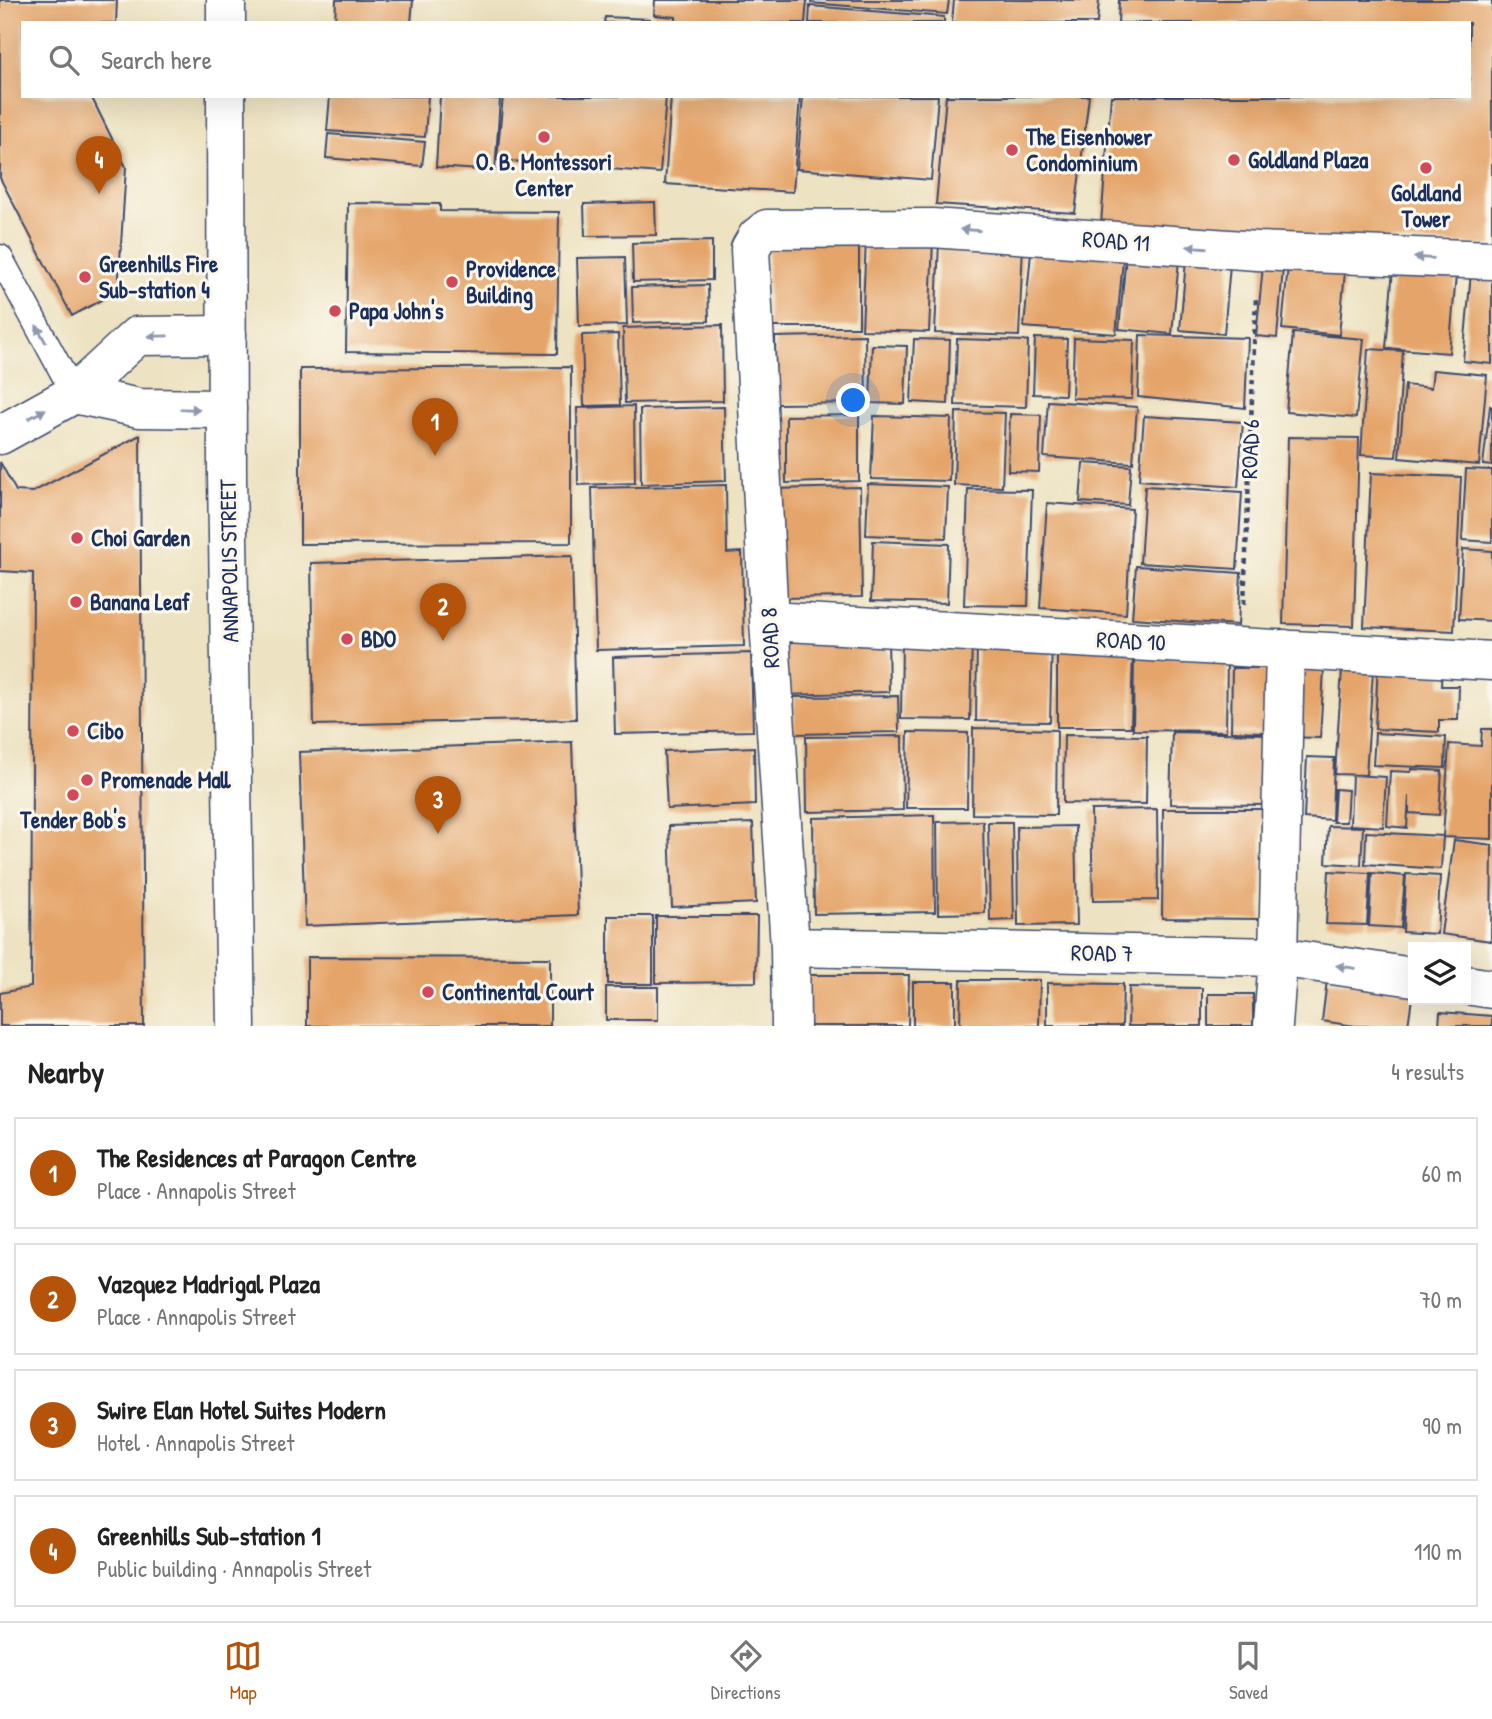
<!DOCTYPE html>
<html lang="en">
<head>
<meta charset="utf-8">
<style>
  body { margin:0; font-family:"Patrick Hand",sans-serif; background:#f2f2f2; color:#222 }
  .controls { position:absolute; right:21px; bottom:21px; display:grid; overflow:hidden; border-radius:0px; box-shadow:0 7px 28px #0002 }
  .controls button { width:63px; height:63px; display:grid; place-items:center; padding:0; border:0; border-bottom:2px solid #e0e0e0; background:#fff; color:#222; font:35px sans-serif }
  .you { position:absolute; left:854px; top:401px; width:24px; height:24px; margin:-18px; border:5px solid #fff; border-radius:50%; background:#1a73e8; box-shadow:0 0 0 10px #1a73e833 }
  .badge { display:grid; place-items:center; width:46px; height:46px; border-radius:50%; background:#b45309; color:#fff; font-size:23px; font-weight:700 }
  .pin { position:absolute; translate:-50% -58px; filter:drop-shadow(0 2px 4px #0008) }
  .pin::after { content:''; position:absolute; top:37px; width:24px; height:21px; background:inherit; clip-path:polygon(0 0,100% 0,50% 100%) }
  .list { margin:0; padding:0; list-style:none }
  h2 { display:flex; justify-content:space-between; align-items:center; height:91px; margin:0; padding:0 28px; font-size:30px }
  h2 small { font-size:23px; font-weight:400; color:#767676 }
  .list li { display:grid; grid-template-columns:46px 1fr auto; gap:21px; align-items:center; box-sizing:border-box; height:112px; margin:0 14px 14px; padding:0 14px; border:2px solid #e0e0e0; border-radius:0px }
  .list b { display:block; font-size:26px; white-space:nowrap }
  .list p { margin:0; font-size:23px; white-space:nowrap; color:#767676 }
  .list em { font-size:23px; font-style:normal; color:#767676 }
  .icon { flex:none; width:38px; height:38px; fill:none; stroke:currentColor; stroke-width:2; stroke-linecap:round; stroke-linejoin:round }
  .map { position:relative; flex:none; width:1492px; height:1026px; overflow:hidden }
  .search { position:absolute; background:#fff; box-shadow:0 7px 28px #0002; left:21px; right:21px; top:21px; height:77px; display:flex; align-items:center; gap:18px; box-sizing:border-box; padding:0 24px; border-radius:0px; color:#767676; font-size:26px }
  .sheet { height:595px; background:#fff }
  nav { display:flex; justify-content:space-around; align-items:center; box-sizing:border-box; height:98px; border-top:2px solid #e0e0e0; background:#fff; font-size:19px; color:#767676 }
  nav a { display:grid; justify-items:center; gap:4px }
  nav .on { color:#b45309 }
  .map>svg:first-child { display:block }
  .building { fill:#e5a56b }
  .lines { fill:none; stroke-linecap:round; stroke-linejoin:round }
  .service-casing { stroke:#3a4a6d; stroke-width:27 }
  .minor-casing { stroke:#3a4a6d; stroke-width:41 }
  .tertiary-casing { stroke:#3a4a6d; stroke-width:41 }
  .path { stroke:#3a4a6d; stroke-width:4.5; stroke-dasharray:5 5; stroke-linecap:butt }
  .service { stroke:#fff; stroke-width:24 }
  .minor { stroke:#fff; stroke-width:38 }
  .tertiary { stroke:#fff; stroke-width:38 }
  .oneway { fill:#8d97ae }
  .poi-dot { fill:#d1495b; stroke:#fbf7ec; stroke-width:2.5 }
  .labels { text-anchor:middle; stroke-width:6; stroke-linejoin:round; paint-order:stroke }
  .poi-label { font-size:23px; font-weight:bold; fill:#1b2f5e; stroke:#fbf7ec; text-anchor:start }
  .street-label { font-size:23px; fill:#1b2f5e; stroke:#fbf7ec }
</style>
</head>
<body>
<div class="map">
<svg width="1492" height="1026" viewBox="0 0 1492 1026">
  <rect width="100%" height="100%" fill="#fbf7ec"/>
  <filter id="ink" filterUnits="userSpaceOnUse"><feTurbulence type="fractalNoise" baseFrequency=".0143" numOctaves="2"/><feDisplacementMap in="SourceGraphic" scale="14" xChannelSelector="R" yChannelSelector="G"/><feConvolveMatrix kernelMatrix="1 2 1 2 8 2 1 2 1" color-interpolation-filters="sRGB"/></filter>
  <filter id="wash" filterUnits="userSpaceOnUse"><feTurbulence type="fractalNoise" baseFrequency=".00686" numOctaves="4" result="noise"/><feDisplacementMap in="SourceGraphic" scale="28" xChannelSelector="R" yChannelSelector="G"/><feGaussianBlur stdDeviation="1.57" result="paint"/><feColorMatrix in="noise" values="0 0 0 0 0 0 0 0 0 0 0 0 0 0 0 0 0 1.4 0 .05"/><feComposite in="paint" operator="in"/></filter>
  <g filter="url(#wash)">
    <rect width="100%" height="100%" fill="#ede2c1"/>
    <g id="blocks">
      <path class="building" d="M0,0H117L116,23H23V96H91L126,167L118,291L72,316L0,178Z
        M336,0H413L411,23H335Z
        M655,0H807L805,23H676V17L654,15Z
        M811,0H949L947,14L811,3Z
        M954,0H1099L1097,23H952Z
        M1119,0H1492V246L1101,224L1111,96H1469V23H1118Z
        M810,6L944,17V23H809Z
        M605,17L650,19V23H604Z
        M330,96H428L425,137L327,131Z
        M440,96L500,99L495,171L436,167Z
        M503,96H666L660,173L497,160Z
        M671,96H800L793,192L665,184Z
        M803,96H938L931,180L797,169Z
        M946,96H1089L1075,213L936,204Z
        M328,134L425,142L422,166L326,158Z
        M655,202L656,235L585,236L584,204Z
        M348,203L440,204V211L559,212L557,354L346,352Z
        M768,238H859V327H768Z
        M866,239L933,241L929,332L862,330Z
        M712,241V280L633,282L632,243Z
        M939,242L1023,245L1019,336L935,333Z
        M1032,242L1124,249L1116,334L1024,327Z
        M1127,245L1180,249L1172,334L1119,329Z
        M1187,249L1231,253L1224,334L1180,330Z
        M1289,255L1346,261L1339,335L1282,329Z
        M1264,256L1284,257L1277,338L1256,336Z
        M625,257L627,325L579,326L577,258Z
        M1394,258L1457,264L1449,353L1386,348Z
        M1472,261L1492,262V364L1463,361Z
        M708,285L709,321L633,323L632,287Z
        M722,325L723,401L625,403L623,328Z
        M1293,333L1364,339L1356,418L1286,412Z
        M618,334L620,405L584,406L582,335Z
        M865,335L866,403L776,404L775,337Z
        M1140,335L1248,338L1245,408L1138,397Z
        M1035,338L1067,339L1065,395L1033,394Z
        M1074,338L1134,340L1132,399L1072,398Z
        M914,339L950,340L948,404L911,402Z
        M957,339L1028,341L1026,407L955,405Z
        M872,345L907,346L905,404L870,403Z
        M1368,349L1403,351L1396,457L1361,455Z
        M571,367V543L300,544V369Z
        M1433,370L1487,375L1479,465L1399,458L1405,385L1431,388Z
        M1048,401L1137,407L1133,463L1044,457Z
        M634,406L635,483L578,485L577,408Z
        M1490,406L1492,407V466L1483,465Z
        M724,407L726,481L641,484L640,409Z
        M956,412L1005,413L1002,487L954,485Z
        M1010,414L1041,415L1039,472L1008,471Z
        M859,415V481L786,483V416Z
        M874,416L951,418L949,481L871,479Z
        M1144,416L1243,422L1238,487L1139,480Z
        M140,435L144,1026H0V993L31,987L33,573L0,571V462L16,491L33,492Z
        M1288,437L1359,438L1354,626L1283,624Z
        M1083,463L1131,466L1128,505L1080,502Z
        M1466,469L1492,470V542L1462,540Z
        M1371,473L1461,477L1454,631L1364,627Z
        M868,484L948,487L946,538L866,535Z
        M726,485L727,553L742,552L744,646L596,650L592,488Z
        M1145,486L1242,492L1237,569L1140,563Z
        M860,487L862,597L773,598L772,489Z
        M968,489L1032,490L1028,606L964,605Z
        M1047,503L1132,509L1126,614L1040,608Z
        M873,541L949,544L947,603L871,601Z
        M1463,549L1492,551V621L1459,619Z
        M572,556L576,719L314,725L311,563Z
        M1136,566L1241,573L1238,625L1132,618Z
        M888,638L889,692L783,695L782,641Z
        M902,639L972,640L970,720L901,719Z
        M977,639L1052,640L1050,722L976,721Z
        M1057,648L1133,649L1131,727H1057Z
        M751,653L753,731L615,734L613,657Z
        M1134,657L1227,658L1226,731L1133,730Z
        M1378,660L1442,663L1441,686H1459L1458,720H1439V732L1375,729Z
        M1292,667L1324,669L1320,738L1287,737Z
        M1232,668H1266L1265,732L1231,731Z
        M1342,669L1373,671L1366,775L1335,774Z
        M898,696L899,732L794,734V697Z
        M973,728L1057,730L1056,815L972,814Z
        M1482,729H1492V839L1443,837L1449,744L1481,746Z
        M908,732L968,733L967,808H906Z
        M1172,732L1269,734L1268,805L1170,804Z
        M1375,733L1446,737L1445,768L1373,765Z
        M1064,735L1147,736L1146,804L1063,803Z
        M902,736L903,810L807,812L806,737Z
        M572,742L578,915L305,926L299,752Z
        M754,747L755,805L667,809L664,751Z
        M1307,757L1334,758L1332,820L1304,818Z
        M1412,769L1442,771L1439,815L1409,813V796L1407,828L1387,826L1390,771L1411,772Z
        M1352,775L1386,777L1383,827L1350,825Z
        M1335,789L1348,790L1346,822H1333Z
        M1157,809L1158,900L1093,901L1091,810Z
        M1163,809H1262L1261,919L1162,918Z
        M934,815L935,912L814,914L813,818Z
        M983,821L985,913L938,914L937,822Z
        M988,822H1012L1014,920L990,921Z
        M753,823L756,903L672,907L669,826Z
        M1075,826L1077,925L1018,926L1017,827Z
        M1328,826L1363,827L1361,865L1326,863Z
        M1366,832L1443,836L1441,869L1365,864Z
        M1454,840L1492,845L1491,941L1441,934Z
        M1329,871L1370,873L1367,925L1326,924Z
        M1372,873L1405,876L1401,928L1369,926Z
        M1406,874L1440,876L1437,934L1403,932Z
        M608,916H653V984H608Z
        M656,916H757L756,982L656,983Z
        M307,957L550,958V1026H307Z
        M806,975H909L908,1026H805Z
        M961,980H1040L1039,1026H960Z
        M1327,980L1413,991L1408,1026H1355L1322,1021Z
        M913,982H955V1026H913Z
        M1047,983L1123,984L1122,1026H1047Z
        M606,987H658V1020H606Z
        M1129,987L1202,988V1026H1128Z
        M1208,994H1253V1026H1208Z
        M1440,1012L1492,1016V1026H1439Z"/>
    </g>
  </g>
  <g filter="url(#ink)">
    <use href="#blocks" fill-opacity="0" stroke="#3a4a6d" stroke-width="2"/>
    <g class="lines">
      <defs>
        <path id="service" d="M0,257L74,394"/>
        <path id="minor" d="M74,394L139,408L227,409
          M0,435L74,394L137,336L227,335
          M769,621L1492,661
          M790,947L1278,957L1413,977
          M1466,985L1492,989
          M791,1026L790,947L769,621L750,249L757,237L767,229L932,228L1257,251L1492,260
          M1273,1026L1278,957L1285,649"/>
        <path id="tertiary" d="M226,0V23
          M226,96L227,476L236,1026"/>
      </defs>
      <use href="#service" class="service-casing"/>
      <use href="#minor" class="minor-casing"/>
      <use href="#tertiary" class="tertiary-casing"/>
      <path class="path" d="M1244,604L1256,295"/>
      <use href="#service" class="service"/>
      <use href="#minor" class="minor"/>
      <use href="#tertiary" class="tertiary"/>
    </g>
    <defs><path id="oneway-solid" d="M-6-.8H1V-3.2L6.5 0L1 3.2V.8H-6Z" transform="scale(1.75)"/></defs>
    <g class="oneway">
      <use href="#oneway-solid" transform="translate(970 230) rotate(-176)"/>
      <use href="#oneway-solid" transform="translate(1197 247) rotate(-176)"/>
      <use href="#oneway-solid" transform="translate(1424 258) rotate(-178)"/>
      <use href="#oneway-solid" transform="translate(41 334) rotate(-119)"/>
      <use href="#oneway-solid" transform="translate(158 336) rotate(179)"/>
      <use href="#oneway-solid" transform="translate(190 409) rotate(1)"/>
      <use href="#oneway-solid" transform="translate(37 414) rotate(-29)"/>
      <use href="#oneway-solid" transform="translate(1346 967) rotate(-171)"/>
    </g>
  </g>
  <g class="poi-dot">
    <circle cx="544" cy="137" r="7"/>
    <circle cx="1012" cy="150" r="7"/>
    <circle cx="1234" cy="160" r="7"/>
    <circle cx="1426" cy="168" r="7"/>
    <circle cx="85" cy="277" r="7"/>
    <circle cx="452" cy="282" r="7"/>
    <circle cx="335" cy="311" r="7"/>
    <circle cx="77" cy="538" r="7"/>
    <circle cx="76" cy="602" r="7"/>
    <circle cx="347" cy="639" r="7"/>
    <circle cx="73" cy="731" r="7"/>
    <circle cx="87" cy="780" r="7"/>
    <circle cx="73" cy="795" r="7"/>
    <circle cx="428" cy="992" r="7"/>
  </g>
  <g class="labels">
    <g class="poi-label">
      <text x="1026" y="145">The Eisenhower<tspan x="1026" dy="26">Condominium</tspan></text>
      <text x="1248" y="168">Goldland Plaza</text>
      <text x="544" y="170" text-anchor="middle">O. B. Montessori<tspan x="544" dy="26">Center</tspan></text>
      <text x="1426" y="201" text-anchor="middle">Goldland<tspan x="1426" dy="26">Tower</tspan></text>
      <text x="99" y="272">Greenhills Fire<tspan x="99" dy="26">Sub-station 4</tspan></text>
      <text x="466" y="277">Providence<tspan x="466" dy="26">Building</tspan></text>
      <text x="349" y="319">Papa John's</text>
      <text x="91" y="546">Choi Garden</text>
      <text x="90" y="610">Banana Leaf</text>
      <text x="361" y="647">BDO</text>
      <text x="87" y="739">Cibo</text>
      <text x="101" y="788">Promenade Mall</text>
      <text x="73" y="828" text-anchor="middle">Tender Bob's</text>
      <text x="442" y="1000">Continental Court</text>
    </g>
    <g class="street-label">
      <text transform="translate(1116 241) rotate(4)" y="8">ROAD 11</text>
      <text transform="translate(1250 449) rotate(-88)" y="8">ROAD 6</text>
      <text transform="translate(229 561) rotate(-91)" y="8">ANNAPOLIS STREET</text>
      <text transform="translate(770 638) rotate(-93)" y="8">ROAD 8</text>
      <text transform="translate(1131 641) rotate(3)" y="8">ROAD 10</text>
      <text transform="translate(1102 953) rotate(1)" y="8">ROAD 7</text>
    </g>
  </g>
</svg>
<div class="controls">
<button><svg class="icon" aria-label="layers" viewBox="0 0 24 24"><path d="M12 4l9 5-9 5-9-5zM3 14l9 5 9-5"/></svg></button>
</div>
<div class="you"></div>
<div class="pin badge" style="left:435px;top:456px">1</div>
<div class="pin badge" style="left:443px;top:641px">2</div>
<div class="pin badge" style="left:438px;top:834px">3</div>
<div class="pin badge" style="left:99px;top:194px">4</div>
<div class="search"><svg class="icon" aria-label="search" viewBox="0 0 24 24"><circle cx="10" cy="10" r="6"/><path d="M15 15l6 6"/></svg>Search here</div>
</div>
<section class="sheet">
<h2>Nearby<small>4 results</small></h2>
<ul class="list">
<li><span class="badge">1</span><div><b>The Residences at Paragon Centre</b><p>Place · Annapolis Street</p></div><em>60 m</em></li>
<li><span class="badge">2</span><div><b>Vazquez Madrigal Plaza</b><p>Place · Annapolis Street</p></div><em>70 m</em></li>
<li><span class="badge">3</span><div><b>Swire Elan Hotel Suites Modern</b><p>Hotel · Annapolis Street</p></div><em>90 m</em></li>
<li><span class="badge">4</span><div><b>Greenhills Sub-station 1</b><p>Public building · Annapolis Street</p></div><em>110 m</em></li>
</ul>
</section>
<nav>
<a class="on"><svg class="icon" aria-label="map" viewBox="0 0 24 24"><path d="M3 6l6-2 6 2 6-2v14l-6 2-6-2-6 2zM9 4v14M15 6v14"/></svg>Map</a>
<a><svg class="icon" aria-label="directions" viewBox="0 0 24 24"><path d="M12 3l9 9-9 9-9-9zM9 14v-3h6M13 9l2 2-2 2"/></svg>Directions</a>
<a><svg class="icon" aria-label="saved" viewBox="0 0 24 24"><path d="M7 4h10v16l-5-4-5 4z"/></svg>Saved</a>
</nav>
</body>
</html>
